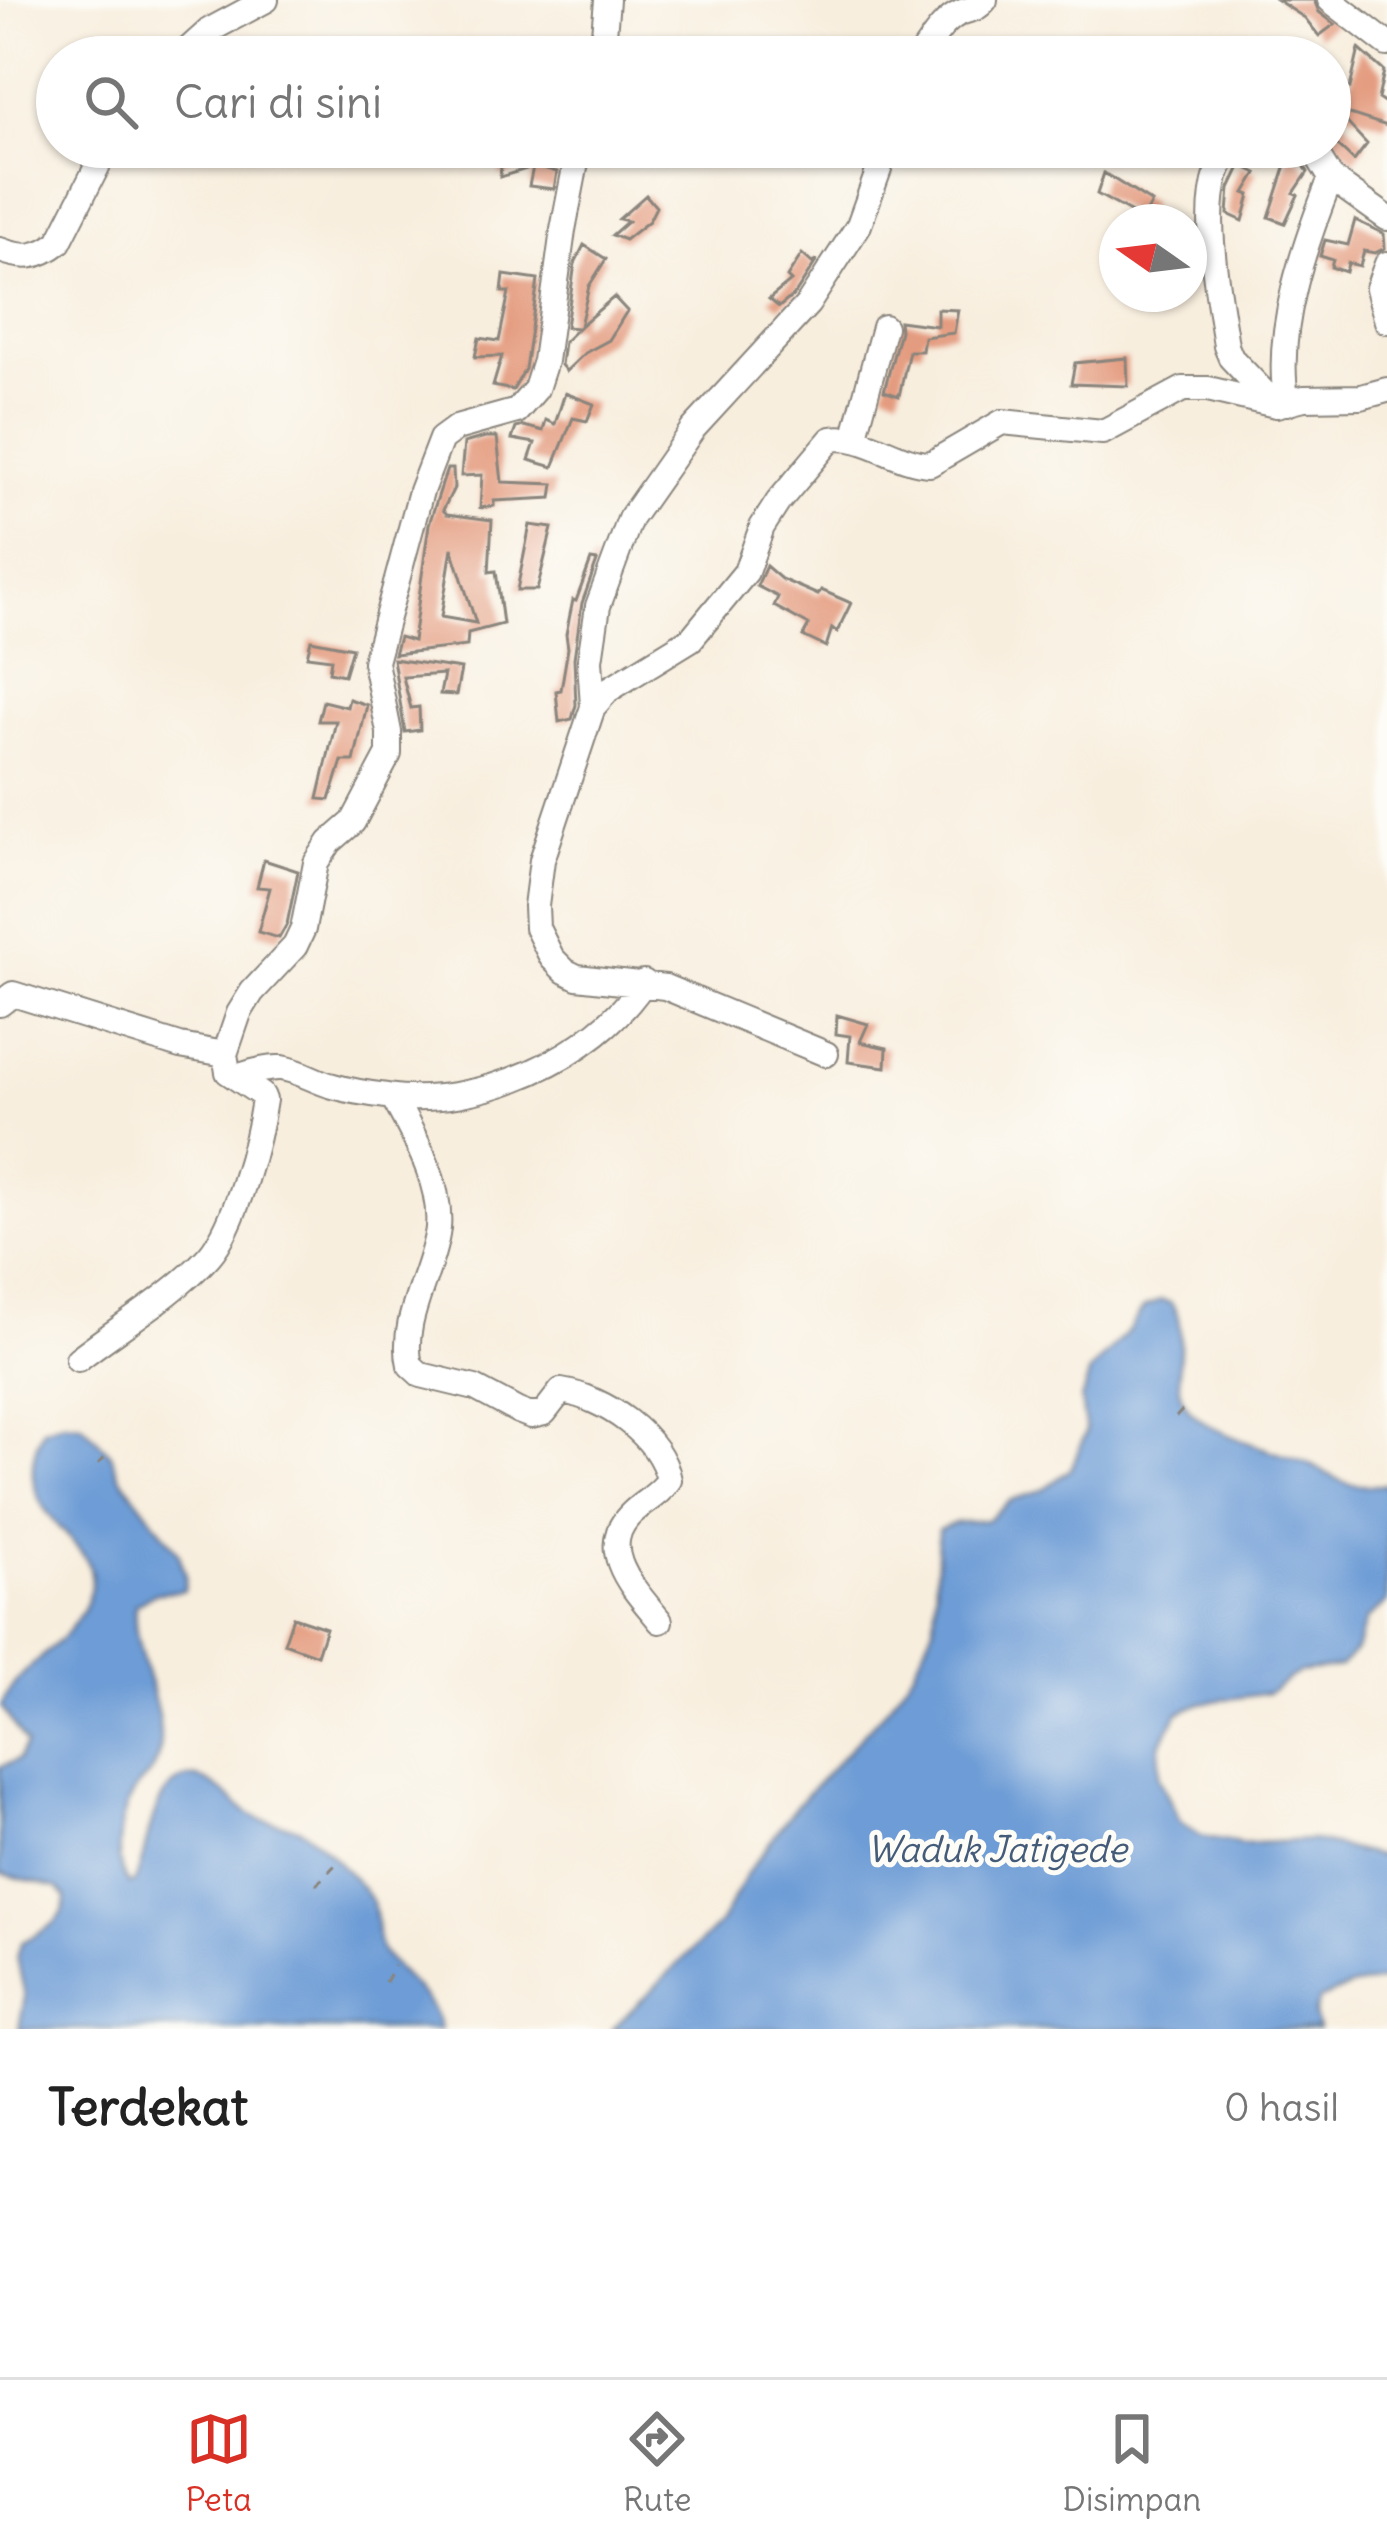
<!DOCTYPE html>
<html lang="id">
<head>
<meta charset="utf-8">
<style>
  body { margin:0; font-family:Delius,sans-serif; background:#f2f2f2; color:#222 }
  .compass { position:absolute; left:1099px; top:204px; width:108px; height:108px; border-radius:50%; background:#fff; box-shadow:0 3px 9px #0004; rotate:284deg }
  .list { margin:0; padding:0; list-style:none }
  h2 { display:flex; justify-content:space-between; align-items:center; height:156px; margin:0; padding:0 48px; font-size:51px }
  h2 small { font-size:39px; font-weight:400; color:#767676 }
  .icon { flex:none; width:66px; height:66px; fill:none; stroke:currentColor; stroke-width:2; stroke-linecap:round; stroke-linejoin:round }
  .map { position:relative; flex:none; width:1387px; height:2029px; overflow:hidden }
  .search { position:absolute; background:#fff; box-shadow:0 3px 9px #0004; left:36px; right:36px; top:36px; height:132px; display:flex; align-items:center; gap:30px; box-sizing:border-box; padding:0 42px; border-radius:66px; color:#767676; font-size:45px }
  .sheet { height:348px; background:#fff }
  nav { display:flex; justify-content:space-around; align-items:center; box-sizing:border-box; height:168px; border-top:3px solid #e0e0e0; background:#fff; font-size:33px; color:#767676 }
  nav a { display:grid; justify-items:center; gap:6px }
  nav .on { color:#d93025 }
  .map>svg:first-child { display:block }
  .water { fill:#6d9cd6; stroke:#445c79; stroke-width:3 }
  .building { fill:#e49c80; fill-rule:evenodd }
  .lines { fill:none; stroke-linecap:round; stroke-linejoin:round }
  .minor-casing { stroke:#8a857d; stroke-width:28 }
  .path { stroke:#8a857d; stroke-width:3; stroke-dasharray:9 9; stroke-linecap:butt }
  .minor { stroke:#fff; stroke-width:24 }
  .labels { text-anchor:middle; stroke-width:10; stroke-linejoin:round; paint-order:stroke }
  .water-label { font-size:36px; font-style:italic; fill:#445c79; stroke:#fdfcf7 }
</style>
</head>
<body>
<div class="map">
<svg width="1387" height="2029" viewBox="0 0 1387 2029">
  <rect width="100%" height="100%" fill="#fdfcf7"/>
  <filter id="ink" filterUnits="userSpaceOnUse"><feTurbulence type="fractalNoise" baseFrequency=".00833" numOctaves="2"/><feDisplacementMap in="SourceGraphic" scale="24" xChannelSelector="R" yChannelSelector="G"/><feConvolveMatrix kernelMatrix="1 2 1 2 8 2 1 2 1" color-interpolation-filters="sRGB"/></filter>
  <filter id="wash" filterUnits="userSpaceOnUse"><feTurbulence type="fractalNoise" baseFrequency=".004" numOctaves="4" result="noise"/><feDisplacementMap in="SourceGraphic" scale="48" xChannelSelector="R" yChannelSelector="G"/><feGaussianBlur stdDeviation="2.7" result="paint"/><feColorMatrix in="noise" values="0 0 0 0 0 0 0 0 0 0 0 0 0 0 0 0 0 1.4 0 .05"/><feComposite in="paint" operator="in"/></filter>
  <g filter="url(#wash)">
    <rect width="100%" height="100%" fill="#f8eede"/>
    <path class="water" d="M1161,1300L1171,1303C1191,1331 1170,1373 1185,1403C1200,1433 1279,1452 1309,1464C1323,1470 1334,1480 1350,1484C1362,1486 1375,1486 1387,1484V1602L1366,1620L1356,1650L1340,1667L1299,1672L1268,1693L1201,1703L1178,1713L1160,1744L1159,1777L1180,1822L1201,1836L1243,1844L1311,1840L1387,1858V1980L1350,1987L1318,2000L1314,2015L1318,2029H612L720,1923L746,1875L796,1806L887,1708L914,1670L934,1626L938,1530L955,1523L987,1520L1010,1501L1042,1490L1071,1469L1086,1432L1081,1400L1090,1372L1130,1329L1143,1308Z
      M63,1422L82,1424L111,1454L119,1475L178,1552L186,1576L184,1590L153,1594L135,1605C130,1658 173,1711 156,1763C152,1775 139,1782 133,1793C120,1816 111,1863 129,1884L134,1883C149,1854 147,1800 178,1782C206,1766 229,1800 248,1813C265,1825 284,1821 301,1829C314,1836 366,1889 372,1902C380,1920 372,1940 385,1956C404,1979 433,1998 440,2029H19L25,1996L17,1958L21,1943C42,1930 66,1924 66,1897L58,1888L0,1873V1767L18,1760L26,1744L1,1706C20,1660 76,1645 90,1591C106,1535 0,1521 43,1429Z"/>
    <g id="blocks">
      <path class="building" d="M1277,0H1314L1319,12L1335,24L1319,36L1305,18Z
        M1359,49L1384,71L1378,99L1387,105V126L1337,110L1342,85L1350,88Z
        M1337,112L1367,144L1354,161L1330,138V117L1335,121Z
        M1290,153L1299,158L1308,172L1294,193L1298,195L1285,223L1269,217Z
        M502,156L557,172L554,189L529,186L533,167L500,177Z
        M1241,165L1257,173L1245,193L1250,195L1243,221L1228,214L1230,188Z
        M1104,173L1152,203L1143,219L1097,194Z
        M646,195L656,207L649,221L625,240L612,235L628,221L619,219Z
        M1355,220L1384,234L1385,248L1375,253L1364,251L1360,266L1348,263L1346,272L1331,267L1333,260L1320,256L1325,240L1348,245Z
        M584,245L606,259L589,286L580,326L614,297L627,311L609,340L585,353L566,371L561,365L564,342L578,328L566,327L575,263Z
        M802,254L812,263L817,260L795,294L779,307L769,299L791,281L787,277Z
        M504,275L538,280L525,369L513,390L493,386L502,356L475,357L479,338L499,341L509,292H502Z
        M937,309L958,310L954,333L924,337L922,351H909L899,396L884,391L900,331L899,321L937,326Z
        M1127,358L1128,386L1071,384L1075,363Z
        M565,393L594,404L587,421L573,418L553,467L529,460L535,443L512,439L516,428L524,426L543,431L546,420L555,424Z
        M485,437H497L502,482L554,484L552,498L494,501V506L480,508L482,475L461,476L464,443Z
        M447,469H453L454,488L443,510L447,514L492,520L489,572L496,571L503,624L468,633L467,646L394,654L399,637L413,641L429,524ZM452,548L476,623L441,617Z
        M530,525L552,528L537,590H517Z
        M591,560L597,561L582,603L574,658L576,705L572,719L559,722L556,691L561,690L568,648L566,634L573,600L576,601Z
        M766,566L781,579L818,595L821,590L851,603L837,632L832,628L826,647L803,636L809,625L774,606L778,597L757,586Z
        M311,640L352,648L344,675L329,672L331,659L307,656Z
        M393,659L461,669L456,695L440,694L444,674L403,677L411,708L419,707L420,730L405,732Z
        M349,699L367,705L354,761H342L330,800L318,799L336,721H318L323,701L347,707Z
        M264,860L298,871L287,924L279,938L258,932L270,888L257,887Z
        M837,1015L868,1024L860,1042L887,1048L886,1067L848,1062L850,1036L836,1034Z
        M293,1617L326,1628L317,1655L284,1643Z"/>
    </g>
  </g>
  <g filter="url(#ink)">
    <use href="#blocks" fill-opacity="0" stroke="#8a857d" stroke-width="3"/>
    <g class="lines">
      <defs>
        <path id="minor" d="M1330,0L1387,44
          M180,57L210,30L266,0
          M602,57L607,0
          M920,57C930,43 943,20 960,13C971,8 976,11 985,0
          M1235,147C1191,179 1220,298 1226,346L1231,358L1276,405
          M1312,147L1331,178L1387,218
          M0,250C24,259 39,258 59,242L107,147
          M1387,264L1378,288L1387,321
          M1287,403C1273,333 1305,243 1331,178
          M854,439L884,327
          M593,707L590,660L598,606L630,519L693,429L808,304L859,225L887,147
          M0,1004L13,994L180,1046L225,1054
          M826,1054L665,987L577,977L565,971L552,958L537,928L536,906L542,860L593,707L608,690L691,639L746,572L762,527L778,502L831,439C865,433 896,463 930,464L1002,422L1103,432L1183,389H1208L1276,405L1304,398L1361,397L1387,390
          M236,1077C250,1073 266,1067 281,1068C299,1070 316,1082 333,1086C350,1091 370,1094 387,1096C476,1110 596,1057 644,982
          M393,1097C414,1136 442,1183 438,1228C433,1272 399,1321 410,1365L421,1375L475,1388L518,1411L531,1416L544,1413L561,1391C603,1397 660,1435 669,1480C660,1494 645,1501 633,1512C593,1549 636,1591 660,1621
          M78,1359C119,1327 175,1294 209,1256C236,1225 258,1141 264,1100L262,1095L228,1072L225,1054L239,1013L252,992L295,946L303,929L316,863L330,842L353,822L389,754V732L375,662L421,491L441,439L456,428L517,411L536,389L545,361L563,230L579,147"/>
      </defs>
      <use href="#minor" class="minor-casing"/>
      <path class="path" d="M1176,1417L1187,1405
        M98,1464L109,1452
        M316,1885L336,1864
        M385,1982L394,1965"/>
      <use href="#minor" class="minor"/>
    </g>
  </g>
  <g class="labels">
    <g class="water-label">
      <text x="997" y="1862">Waduk Jatigede</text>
    </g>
  </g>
</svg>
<svg class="compass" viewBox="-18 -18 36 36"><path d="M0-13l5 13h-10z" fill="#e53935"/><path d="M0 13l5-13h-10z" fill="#767676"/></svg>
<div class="search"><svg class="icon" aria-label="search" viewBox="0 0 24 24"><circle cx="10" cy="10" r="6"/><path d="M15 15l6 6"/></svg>Cari di sini</div>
</div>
<section class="sheet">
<h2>Terdekat<small>0 hasil</small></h2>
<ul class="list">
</ul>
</section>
<nav>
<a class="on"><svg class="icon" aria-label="map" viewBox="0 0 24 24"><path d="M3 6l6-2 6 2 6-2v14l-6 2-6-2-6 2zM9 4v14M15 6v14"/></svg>Peta</a>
<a><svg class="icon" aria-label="directions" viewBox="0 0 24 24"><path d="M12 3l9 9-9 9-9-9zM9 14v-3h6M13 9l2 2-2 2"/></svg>Rute</a>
<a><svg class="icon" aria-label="saved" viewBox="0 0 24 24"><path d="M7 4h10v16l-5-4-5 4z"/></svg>Disimpan</a>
</nav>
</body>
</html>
